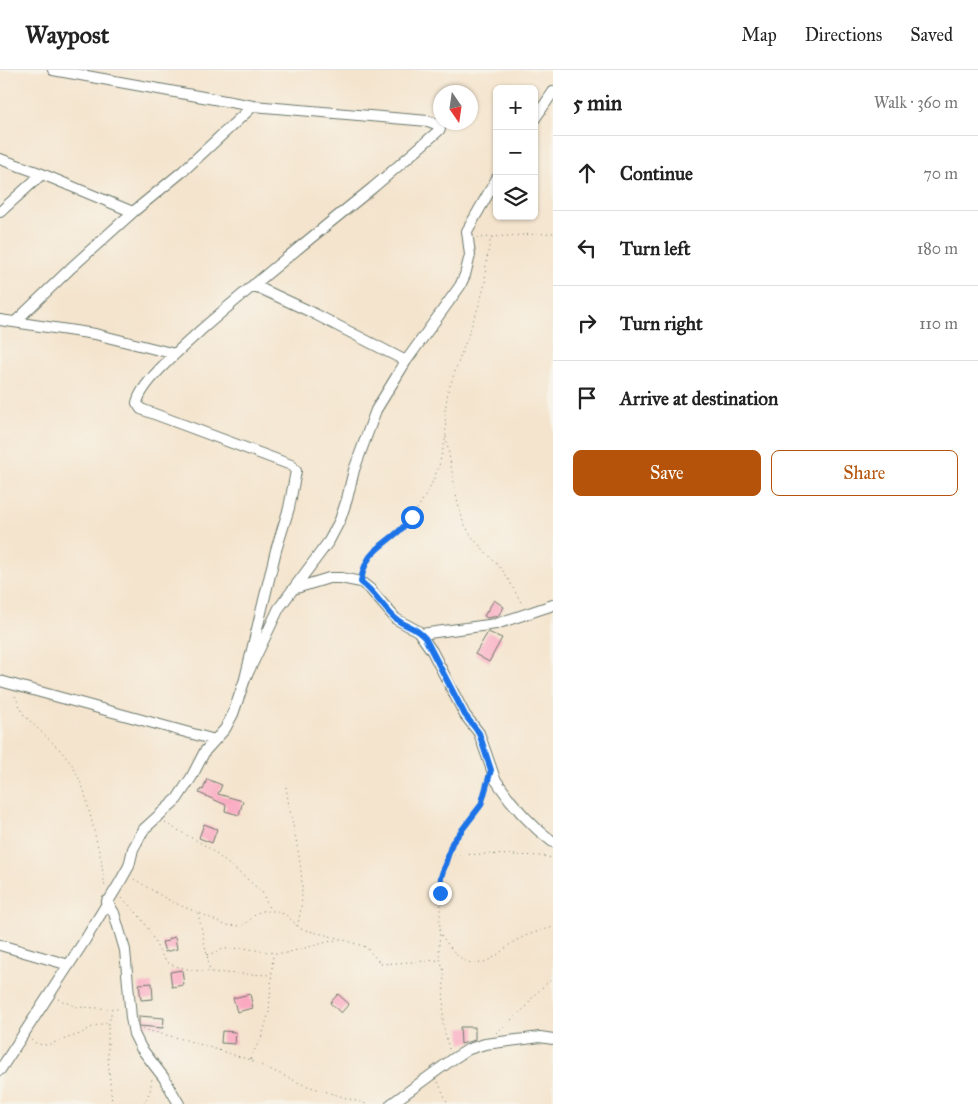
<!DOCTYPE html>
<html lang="en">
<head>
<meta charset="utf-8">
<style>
  body { margin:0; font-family:"IM FELL Great Primer",serif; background:#f6f6f6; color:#222 }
  .controls { position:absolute; right:15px; top:15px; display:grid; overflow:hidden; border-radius:8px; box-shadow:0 1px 4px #0004 }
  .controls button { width:45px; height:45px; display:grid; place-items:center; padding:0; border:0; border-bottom:1px solid #e0e0e0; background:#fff; color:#222; font:25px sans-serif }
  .compass { position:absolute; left:433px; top:15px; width:45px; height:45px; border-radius:50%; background:#fff; box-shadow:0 1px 4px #0004; rotate:167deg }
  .stop { position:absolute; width:15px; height:15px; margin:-11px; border:4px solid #1a73e8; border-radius:50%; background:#fff }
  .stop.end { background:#1a73e8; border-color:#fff; box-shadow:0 1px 5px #0008 }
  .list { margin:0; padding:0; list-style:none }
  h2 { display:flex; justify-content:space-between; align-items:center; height:65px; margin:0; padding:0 20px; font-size:21px }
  h2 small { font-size:16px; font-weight:400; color:#767676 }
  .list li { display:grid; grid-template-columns:32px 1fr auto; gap:15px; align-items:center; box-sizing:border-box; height:75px; padding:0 20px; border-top:1px solid #e0e0e0 }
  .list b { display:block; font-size:19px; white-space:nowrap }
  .list em { font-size:16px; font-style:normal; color:#767676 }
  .actions { display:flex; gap:10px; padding:15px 20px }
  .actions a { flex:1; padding:11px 0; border:1px solid #b45309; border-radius:8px; text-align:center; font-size:18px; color:#b45309 }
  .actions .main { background:#b45309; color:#fff }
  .icon { flex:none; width:28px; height:28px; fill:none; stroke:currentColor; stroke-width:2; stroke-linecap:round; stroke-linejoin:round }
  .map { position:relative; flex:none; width:553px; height:1034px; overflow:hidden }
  header { display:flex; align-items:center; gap:30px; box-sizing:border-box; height:70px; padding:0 25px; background:#fff; border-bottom:1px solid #e0e0e0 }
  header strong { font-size:24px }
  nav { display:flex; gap:28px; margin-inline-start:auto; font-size:18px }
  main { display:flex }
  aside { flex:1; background:#fff }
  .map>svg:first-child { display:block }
  .building { fill:#faa9c1 }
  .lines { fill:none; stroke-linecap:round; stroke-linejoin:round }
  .minor-casing { stroke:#6a776a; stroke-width:12 }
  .path { stroke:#6a776a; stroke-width:1; stroke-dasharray:1 4; stroke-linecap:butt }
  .minor { stroke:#fff; stroke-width:10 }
  .route { stroke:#1a73e8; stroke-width:6 }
</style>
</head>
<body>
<header>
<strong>Waypost</strong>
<nav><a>Map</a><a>Directions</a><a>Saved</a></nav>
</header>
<main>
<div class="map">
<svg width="553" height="1034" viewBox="0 0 553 1034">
  <rect width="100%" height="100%" fill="#f7f3e8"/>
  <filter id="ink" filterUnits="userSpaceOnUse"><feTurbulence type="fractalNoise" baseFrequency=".02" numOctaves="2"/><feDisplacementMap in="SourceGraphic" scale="10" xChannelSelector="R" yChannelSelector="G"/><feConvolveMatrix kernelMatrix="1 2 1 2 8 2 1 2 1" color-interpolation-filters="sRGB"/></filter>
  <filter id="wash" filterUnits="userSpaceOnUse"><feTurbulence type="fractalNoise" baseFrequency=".0096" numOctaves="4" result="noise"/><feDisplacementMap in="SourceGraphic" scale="20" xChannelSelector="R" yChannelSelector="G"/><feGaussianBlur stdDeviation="1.12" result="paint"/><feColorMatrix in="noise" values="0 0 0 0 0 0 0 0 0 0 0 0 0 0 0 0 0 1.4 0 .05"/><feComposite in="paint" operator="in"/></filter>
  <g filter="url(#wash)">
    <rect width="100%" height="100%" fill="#f4e4cd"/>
    <g id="blocks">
      <path class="building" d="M494,530L504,537L498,546L487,548L484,546Z
        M488,562L502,568L489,592L475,584Z
        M207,709L222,715L218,724L243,731L239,745L225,741L226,735L199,723L201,719L203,720Z
        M204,754L217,759L212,773L199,768Z
        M175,867L177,879L165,882L162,872L169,871L168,869Z
        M182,900L184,915L172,917L170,902Z
        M152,913L153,929L141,930L139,914Z
        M250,924L253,938L237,942L233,928Z
        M338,924L349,934L341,943L330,933Z
        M139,946L164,948L163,958L139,956Z
        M460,957H475V970L461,974Z
        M222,961L236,962L235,974L221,973Z"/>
    </g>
  </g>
  <g filter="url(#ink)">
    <use href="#blocks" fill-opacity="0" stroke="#6a776a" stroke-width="1"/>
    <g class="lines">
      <defs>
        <path id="minor" d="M53,0L253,36L428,51L439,55L440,59L436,63C414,82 393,101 370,120C313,166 256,212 201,260C185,275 141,312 137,333L141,339L291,395L296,401L289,438L276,480L245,609
          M534,50L553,22
          M0,89L42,104L133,142
          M0,142L42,104
          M253,215L309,241L406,291
          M0,250L95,264L175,284
          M15,252L72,197L133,142L183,101L253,36
          M293,519L329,508H341L361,512L370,519L396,549L418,561L432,581L465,645L479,663L495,709L510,730L523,745L537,759L553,772
          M421,564L496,554L553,535
          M0,611L215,670
          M107,831L114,843L125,880L131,948L134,964L141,978L164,1008L179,1034
          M0,875L69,895
          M0,1000L85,870L120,812L129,796L133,779L144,759L177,729L191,708L205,681L225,659L233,644L245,609L279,538L329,471L340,450L347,429L354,400L376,340L406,291L460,216L465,205L470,185L467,161L497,108
          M391,1034L453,989L469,979L485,974L525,969L540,967L553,969"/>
      </defs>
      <use href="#minor" class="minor-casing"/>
      <path class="path" d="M477,168L553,163
        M446,367L457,430L463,452L472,467L504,502L522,534
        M362,502L366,491L373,481L399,461L412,447L429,420L439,396L446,366L445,341L448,321L479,235L485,213L486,193L491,167
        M15,626L24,645L61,681L73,696L84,720L101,789L105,818
        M286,717C292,762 311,811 297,856
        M165,753L206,776L247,809L262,822L270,840
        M449,785L485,784L541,786L553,788
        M134,809L165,828L186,838L200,843L225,855L242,856L250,850L257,843L262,841H277L286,845L301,859L334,867L366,877L381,894L440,890
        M122,828C130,836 139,844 145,854C153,865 157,880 166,891C179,904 252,904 272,905
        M198,843L207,885L210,902
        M441,865C455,884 468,904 494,887C501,883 506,877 512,873C524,865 540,861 553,857
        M207,885L224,879L243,878L274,883H286L339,869
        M58,929L77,937L119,939
        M142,959L186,970L250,990L304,1015L366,1034
        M496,963L527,936L534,925L553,908
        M31,970L37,974L47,975L80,964L94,956L109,952
        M449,979L443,955L444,902L439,885L441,807L452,773L481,735L487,715
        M250,989L262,966L269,942L273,884
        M438,1012L448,1034
        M112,1034L108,988V957L112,940
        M144,1034L150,1021L152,1008"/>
      <use href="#minor" class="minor"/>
    </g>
  </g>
  <g class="lines" filter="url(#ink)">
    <path class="route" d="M412,447C407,452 403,458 398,462C378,479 365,483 361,512C375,522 383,538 396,549C407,558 413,555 425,568L465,645L479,663L491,700L481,735L452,773L441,807L440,823"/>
  </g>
</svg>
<div class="controls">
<button>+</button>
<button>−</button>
<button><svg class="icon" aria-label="layers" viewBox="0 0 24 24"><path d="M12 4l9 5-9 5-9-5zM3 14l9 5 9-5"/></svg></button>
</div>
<svg class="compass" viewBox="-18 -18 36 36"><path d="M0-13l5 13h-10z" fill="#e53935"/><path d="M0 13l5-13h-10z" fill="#767676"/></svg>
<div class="stop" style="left:412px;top:447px"></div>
<div class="stop end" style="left:440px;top:823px"></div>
</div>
<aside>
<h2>5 min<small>Walk · 360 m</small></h2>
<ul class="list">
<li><svg class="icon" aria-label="ahead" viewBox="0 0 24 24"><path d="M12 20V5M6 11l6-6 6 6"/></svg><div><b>Continue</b></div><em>70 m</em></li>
<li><svg class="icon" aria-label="left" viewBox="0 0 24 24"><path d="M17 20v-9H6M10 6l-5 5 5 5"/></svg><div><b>Turn left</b></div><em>180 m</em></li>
<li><svg class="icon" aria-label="right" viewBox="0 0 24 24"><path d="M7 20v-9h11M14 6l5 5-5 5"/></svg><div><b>Turn right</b></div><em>110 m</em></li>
<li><svg class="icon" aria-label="arrive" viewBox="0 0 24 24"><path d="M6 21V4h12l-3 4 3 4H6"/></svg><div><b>Arrive at destination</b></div></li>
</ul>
<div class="actions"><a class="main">Save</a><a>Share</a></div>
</aside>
</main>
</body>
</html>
